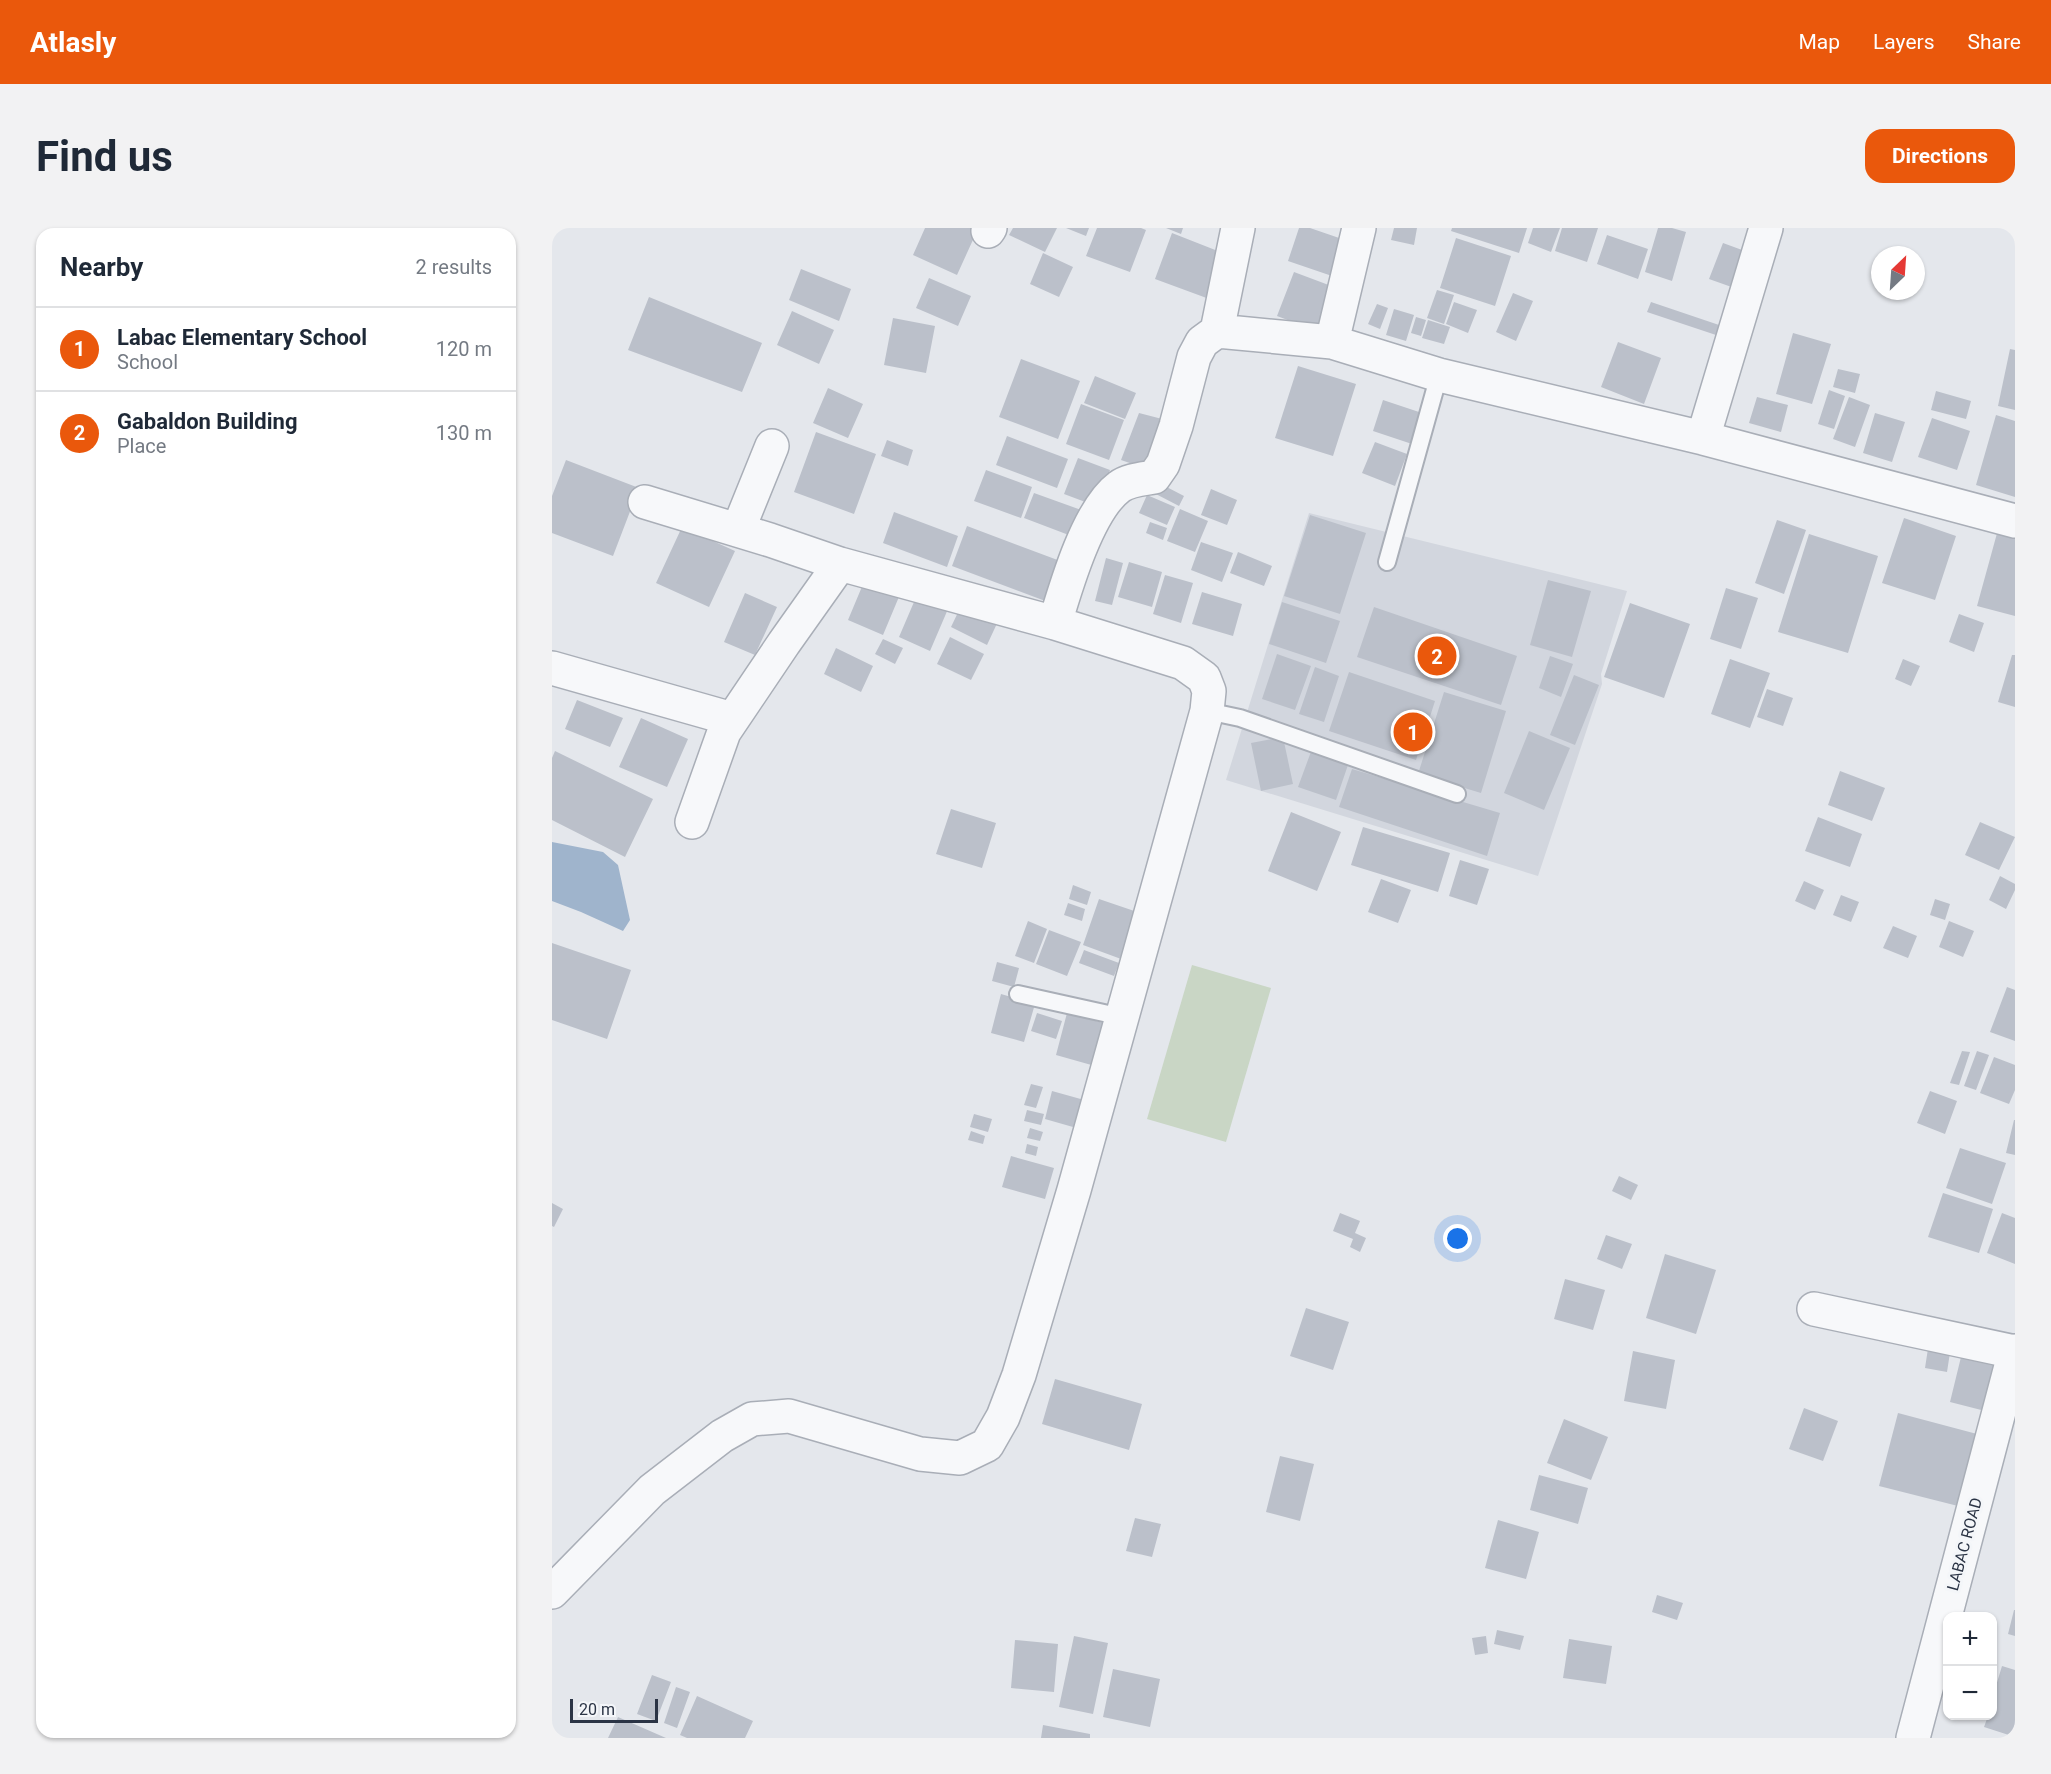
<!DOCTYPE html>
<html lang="en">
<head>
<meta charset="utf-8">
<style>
  body { margin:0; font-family:Roboto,sans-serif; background:#f2f2f3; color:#1f2937 }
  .controls { position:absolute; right:18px; bottom:18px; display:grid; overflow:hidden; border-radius:12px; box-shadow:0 2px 4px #0004 }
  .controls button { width:54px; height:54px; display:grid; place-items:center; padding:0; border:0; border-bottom:2px solid #e0e1e3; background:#fff; color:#1f2937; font:30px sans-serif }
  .compass { position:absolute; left:1319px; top:18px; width:54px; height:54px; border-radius:50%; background:#fff; box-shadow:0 2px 4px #0004; rotate:25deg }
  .scale { position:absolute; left:18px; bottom:15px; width:88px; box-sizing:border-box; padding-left:6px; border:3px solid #2b3445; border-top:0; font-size:16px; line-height:21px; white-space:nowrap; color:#2b3445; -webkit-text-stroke:4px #f4f6f9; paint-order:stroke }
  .you { position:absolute; left:906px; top:1011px; width:21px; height:21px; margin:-15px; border:4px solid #fff; border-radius:50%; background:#1a73e8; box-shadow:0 0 0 9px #1a73e833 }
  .badge { display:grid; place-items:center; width:39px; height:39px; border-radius:50%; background:#ea580c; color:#fff; font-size:20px; font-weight:700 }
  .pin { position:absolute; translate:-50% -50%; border:3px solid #fff; box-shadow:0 2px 6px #0006 }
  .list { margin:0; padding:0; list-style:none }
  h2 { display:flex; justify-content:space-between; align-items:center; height:78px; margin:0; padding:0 24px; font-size:26px }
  h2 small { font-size:20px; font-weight:400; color:#747a83 }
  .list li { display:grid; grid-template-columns:39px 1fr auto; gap:18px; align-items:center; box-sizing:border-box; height:84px; padding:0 24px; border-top:2px solid #e0e1e3 }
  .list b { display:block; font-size:22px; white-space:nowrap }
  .list p { margin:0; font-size:20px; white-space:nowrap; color:#747a83 }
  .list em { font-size:20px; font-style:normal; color:#747a83 }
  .map { position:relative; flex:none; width:1463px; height:1510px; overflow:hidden; border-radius:18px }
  header { display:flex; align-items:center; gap:36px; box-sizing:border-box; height:84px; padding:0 30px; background:#ea580c; color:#fff }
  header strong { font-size:28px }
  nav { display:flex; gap:33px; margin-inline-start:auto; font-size:21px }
  .intro { display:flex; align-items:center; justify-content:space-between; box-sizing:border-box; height:144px; padding:0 36px }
  h1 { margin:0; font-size:42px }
  .button { padding:15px 27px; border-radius:18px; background:#ea580c; color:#fff; font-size:21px; font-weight:700 }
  main { display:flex; gap:36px; padding:0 36px }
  aside { flex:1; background:#fff; border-radius:18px; box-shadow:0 2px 4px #0004 }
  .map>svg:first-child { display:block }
  .built { fill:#d2d6de }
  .green { fill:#c9d6c5 }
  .water { fill:#9fb4cc }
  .building { fill:#bbc0ca }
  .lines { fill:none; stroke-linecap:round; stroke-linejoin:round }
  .service-casing { stroke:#a9aeb7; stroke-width:20 }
  .minor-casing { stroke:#a9aeb7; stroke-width:36 }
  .tertiary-casing { stroke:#a9aeb7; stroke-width:36 }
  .service { stroke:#f7f8fa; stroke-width:16 }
  .minor { stroke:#f7f8fa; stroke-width:33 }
  .tertiary { stroke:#f7f8fa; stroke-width:33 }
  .labels { text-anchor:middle; stroke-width:6; stroke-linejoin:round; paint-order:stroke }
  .street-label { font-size:16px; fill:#2b3445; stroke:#f4f6f9 }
</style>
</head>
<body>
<header>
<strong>Atlasly</strong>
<nav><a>Map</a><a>Layers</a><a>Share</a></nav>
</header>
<div class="intro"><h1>Find us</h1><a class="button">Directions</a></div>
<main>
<aside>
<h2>Nearby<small>2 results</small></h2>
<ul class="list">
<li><span class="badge">1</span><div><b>Labac Elementary School</b><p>School</p></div><em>120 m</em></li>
<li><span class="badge">2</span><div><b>Gabaldon Building</b><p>Place</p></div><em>130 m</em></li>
</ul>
</aside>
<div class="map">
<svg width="1463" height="1510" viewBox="0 0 1463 1510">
  <rect width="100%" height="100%" fill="#e4e7ec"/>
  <path class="built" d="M757,285L1075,363L1049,446L1050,456L986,648L674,552Z"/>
  <path class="green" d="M640,737L719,760L674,914L595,891Z"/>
  <path class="water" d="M0,614L51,624L66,637L78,692L71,703L29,684L0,673Z"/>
  <path class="building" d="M373,0H420L425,3L405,47L361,27Z
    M461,0H505L493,24L457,7Z
    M514,0H537L534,8Z
    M545,0H589L594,2L578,44L534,28Z
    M614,0H631L629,6Z
    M747,0H758L793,12L780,48L736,33Z
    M842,0H865L862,17L839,12Z
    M900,0H975L967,25L899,3Z
    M981,0H1008L999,24L976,15Z
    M1010,0H1046L1035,34L1003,23Z
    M1106,0H1120L1134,4L1120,53L1093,44Z
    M620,5L676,27L660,72L603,51Z
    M1055,7L1096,21L1086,51L1045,36Z
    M904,10L959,28L943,78L888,60Z
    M1171,15L1201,26L1188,62L1157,51Z
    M491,25L521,39L507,69L478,56Z
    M249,41L299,61L287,93L237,72Z
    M742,44L790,62L773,106L725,88Z
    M377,50L419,68L406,98L364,80Z
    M885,62L902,67L892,96L875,90Z
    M961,65L981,73L964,113L944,104Z
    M97,69L210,115L190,164L76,122Z
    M902,74L925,82L916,105L894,96Z
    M1099,74L1170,98L1167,108L1095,84Z
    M825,76L836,80L828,101L816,96Z
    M842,81L862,87L854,113L834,107Z
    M240,83L282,102L267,136L225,117Z
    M864,89L874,92L869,108L859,105Z
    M341,90L383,98L374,145L332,137Z
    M876,92L898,99L892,116L870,110Z
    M1241,105L1279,116L1260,176L1224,166Z
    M1066,114L1109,130L1092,176L1049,159Z
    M1458,121L1463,122V182L1446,178Z
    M469,131L528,153L506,211L447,189Z
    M746,138L804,156L781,228L723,210Z
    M1286,141L1308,146L1303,165L1281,159Z
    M543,148L584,165L573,191L532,175Z
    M276,160L311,176L296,210L261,195Z
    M1277,162L1293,168L1282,201L1266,196Z
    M1384,163L1419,173L1414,191L1379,182Z
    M1205,169L1236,177L1229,204L1197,195Z
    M1297,169L1318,177L1303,219L1281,211Z
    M831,172L870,185L860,216L821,203Z
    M529,176L572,192L557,232L514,216Z
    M587,185L614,192L598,242L569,232Z
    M1323,185L1353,194L1340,234L1311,225Z
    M1444,187L1463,193V269L1424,257Z
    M1380,190L1418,203L1405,242L1366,229Z
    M264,204L324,226L302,286L242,264Z
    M455,208L516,231L505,260L444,237Z
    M335,212L361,222L356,238L329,228Z
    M823,214L855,226L843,258L810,245Z
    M526,230L558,242L544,278L512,266Z
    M14,232L87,260L61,328L0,305V268Z
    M434,242L480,259L469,290L422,273Z
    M605,254L632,268L627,278L600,264Z
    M659,261L685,272L675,297L649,287Z
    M482,265L532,283L522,309L472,290Z
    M595,267L623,279L615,297L587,285Z
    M628,281L656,293L643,324L615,313Z
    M342,284L406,308L395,339L331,315Z
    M758,287L814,305L788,386L732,368Z
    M1352,290L1404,308L1383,372L1330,355Z
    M1225,292L1254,302L1232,366L1203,355Z
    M598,294L615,300L611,312L594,305Z
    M415,298L519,337L504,377L400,338Z
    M1447,298L1463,302V388L1425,378Z
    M130,299L183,323L157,379L104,355Z
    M1257,306L1326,328L1296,425L1226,404Z
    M649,314L681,325L670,354L639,342Z
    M686,324L720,338L712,358L678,345Z
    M554,330L571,335L560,377L543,373Z
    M577,334L610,344L600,379L566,369Z
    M613,347L641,355L629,395L601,386Z
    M314,349L349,364L331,407L296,392Z
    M996,352L1039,363L1020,429L978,417Z
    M1174,360L1206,370L1189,421L1158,411Z
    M650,364L690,376L681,408L640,396Z
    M193,365L225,379L203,427L172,414Z
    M365,367L396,381L378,423L347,409Z
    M412,372L448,389L435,417L399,399Z
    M730,374L788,393L774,435L717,416Z
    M1078,375L1138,396L1112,470L1052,449Z
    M822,379L965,428L949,477L805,429Z
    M1407,386L1432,395L1422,424L1397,414Z
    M398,409L432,426L419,452L385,436Z
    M331,411L351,420L343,436L323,426Z
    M284,420L321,438L309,464L272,446Z
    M725,426L759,438L743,482L710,471Z
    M1460,427H1463V479L1446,474Z
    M998,428L1021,436L1009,469L987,460Z
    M1178,431L1218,445L1198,500L1159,486Z
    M1351,431L1368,438L1359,458L1343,451Z
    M763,439L787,448L772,494L747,486Z
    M797,444L883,473L864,532L777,503Z
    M1022,447L1047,457L1023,517L998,507Z
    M1215,461L1241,470L1231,498L1205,489Z
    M892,464L954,483L929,565L866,546Z
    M25,472L71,490L58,519L13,501Z
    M89,490L136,511L115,559L67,539Z
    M977,503L1018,520L992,582L952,565Z
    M731,509L741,556L709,563L699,515Z
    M760,521L797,534L784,572L746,559Z
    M3,523L101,571L73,629L0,592V530Z
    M800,541L948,585L935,628L787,579Z
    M1288,543L1333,560L1320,593L1276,577Z
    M399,581L444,595L430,640L384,626Z
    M739,584L789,604L765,663L716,643Z
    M1266,589L1310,606L1298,639L1253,623Z
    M1428,594L1463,609L1447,642L1413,627Z
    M811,599L898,625L886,664L799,637Z
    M908,632L937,641L925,677L897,668Z
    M1448,648L1463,656V662L1454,681L1437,672Z
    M829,651L859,662L846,695L816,684Z
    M1252,653L1272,662L1263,682L1243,673Z
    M521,657L539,664L535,677L517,671Z
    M1289,667L1307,674L1299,694L1281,687Z
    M547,671L597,688L580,735L531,717Z
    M1383,671L1398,676L1393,692L1378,687Z
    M516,675L533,681L530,693L512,687Z
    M476,693L495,701L482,735L463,728Z
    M1397,693L1422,703L1411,729L1387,719Z
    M1341,698L1365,708L1356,730L1331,720Z
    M497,702L529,714L515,748L484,736Z
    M0,715L79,742L55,811L0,792Z
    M532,722L567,735L562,748L527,735Z
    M445,734L467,740L462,759L440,753Z
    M1455,759L1463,762V813L1438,804Z
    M449,766L483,776L472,814L439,805Z
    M485,785L510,793L504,811L479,803Z
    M515,785L562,798L550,840L504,827Z
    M1410,823L1418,824L1407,857L1398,855Z
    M1425,823L1437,827L1424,862L1412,858Z
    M1442,829L1463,837V862L1457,876L1428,865Z
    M479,856L491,859L484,880L472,877Z
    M500,863L543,875L535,903L493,891Z
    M1378,863L1405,873L1393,906L1365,895Z
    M475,882L492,886L489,897L472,893Z
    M422,886L440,891L436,904L418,899Z
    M1462,892H1463V927L1454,925Z
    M478,900L491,904L488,913L475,910Z
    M419,903L433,908L431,916L416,912Z
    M475,916L486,919L484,928L473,925Z
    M1408,920L1454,935L1440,976L1394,960Z
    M459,928L502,940L493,971L450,959Z
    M1067,948L1086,957L1079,972L1060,963Z
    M1391,965L1441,981L1427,1025L1376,1009Z
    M0,975L11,981L2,999L0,998Z
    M788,985L808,993L803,1005L814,1010L808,1024L798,1019L801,1011L781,1003Z
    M1450,985L1463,990V1036L1435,1025Z
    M1054,1007L1080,1016L1070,1041L1045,1031Z
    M1113,1026L1164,1042L1144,1106L1094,1090Z
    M1013,1051L1053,1062L1041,1102L1002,1091Z
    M754,1080L797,1094L781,1142L738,1128Z
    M1377,1114L1399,1118L1395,1144L1373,1140Z
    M1081,1123L1123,1132L1114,1181L1072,1173Z
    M1409,1129L1452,1139L1441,1185L1398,1174Z
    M503,1151L590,1176L577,1222L490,1196Z
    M1252,1180L1286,1193L1271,1233L1237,1221Z
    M1346,1185L1425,1206L1406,1278L1327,1258Z
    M1012,1191L1056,1209L1039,1252L995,1235Z
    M728,1228L762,1236L748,1293L714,1284Z
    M987,1247L1036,1260L1026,1296L978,1282Z
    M583,1290L609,1296L600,1329L574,1323Z
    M946,1292L987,1304L974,1351L933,1340Z
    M1105,1367L1131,1375L1125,1392L1100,1384Z
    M1462,1382H1463V1408L1456,1406Z
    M945,1402L972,1408L968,1422L942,1416Z
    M522,1408L556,1415L541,1486L507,1479Z
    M934,1408L936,1425L923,1427L920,1410Z
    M1017,1411L1060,1418L1054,1456L1011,1450Z
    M463,1412L506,1416L502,1464L459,1460Z
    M1450,1438L1463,1442V1509L1432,1499L1436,1488H1440V1471Z
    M561,1441L608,1451L598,1499L551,1489Z
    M100,1447L119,1454L104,1493L85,1486Z
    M124,1459L138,1464L125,1500L112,1495Z
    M145,1468L201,1493L193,1510H135L128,1507Z
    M66,1489L114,1510H56Z
    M491,1497L538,1506V1510H489Z"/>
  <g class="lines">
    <defs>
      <path id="service" d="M835,334L887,147
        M655,483L688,490L905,566
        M466,766L570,789"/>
      <path id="minor" d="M436,3L438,0
        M665,103L686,0
        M780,114L807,0
        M1151,210L1214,0
        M186,302L220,218
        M503,395C514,358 536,282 567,259C576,252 591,251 602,249L611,236L624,198L642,129L650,114L665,103L780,114L887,147L1151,210L1463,293
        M0,440L180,491
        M140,594L172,504L232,415L288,336
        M1262,1081L1463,1124
        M0,1364L100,1262L170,1208L200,1191L237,1188L368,1226L408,1230L435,1217L451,1189L467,1147L522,962L655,483L657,463L652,450L631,435L503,395L288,336L218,312L93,274"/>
      <path id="tertiary" d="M1361,1510L1463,1123"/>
    </defs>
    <use href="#service" class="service-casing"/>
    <use href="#minor" class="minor-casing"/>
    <use href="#tertiary" class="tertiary-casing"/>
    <use href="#service" class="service"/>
    <use href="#minor" class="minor"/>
    <use href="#tertiary" class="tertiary"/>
  </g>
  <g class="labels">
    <g class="street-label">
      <text transform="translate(1412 1316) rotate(-75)" y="6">LABAC ROAD</text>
    </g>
  </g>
</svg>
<div class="controls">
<button>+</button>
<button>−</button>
</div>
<svg class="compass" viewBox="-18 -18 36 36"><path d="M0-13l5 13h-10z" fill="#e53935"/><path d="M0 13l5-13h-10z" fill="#747a83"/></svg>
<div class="scale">20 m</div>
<div class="you"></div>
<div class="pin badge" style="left:861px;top:504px">1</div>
<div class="pin badge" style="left:885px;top:428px">2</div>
</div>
</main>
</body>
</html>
